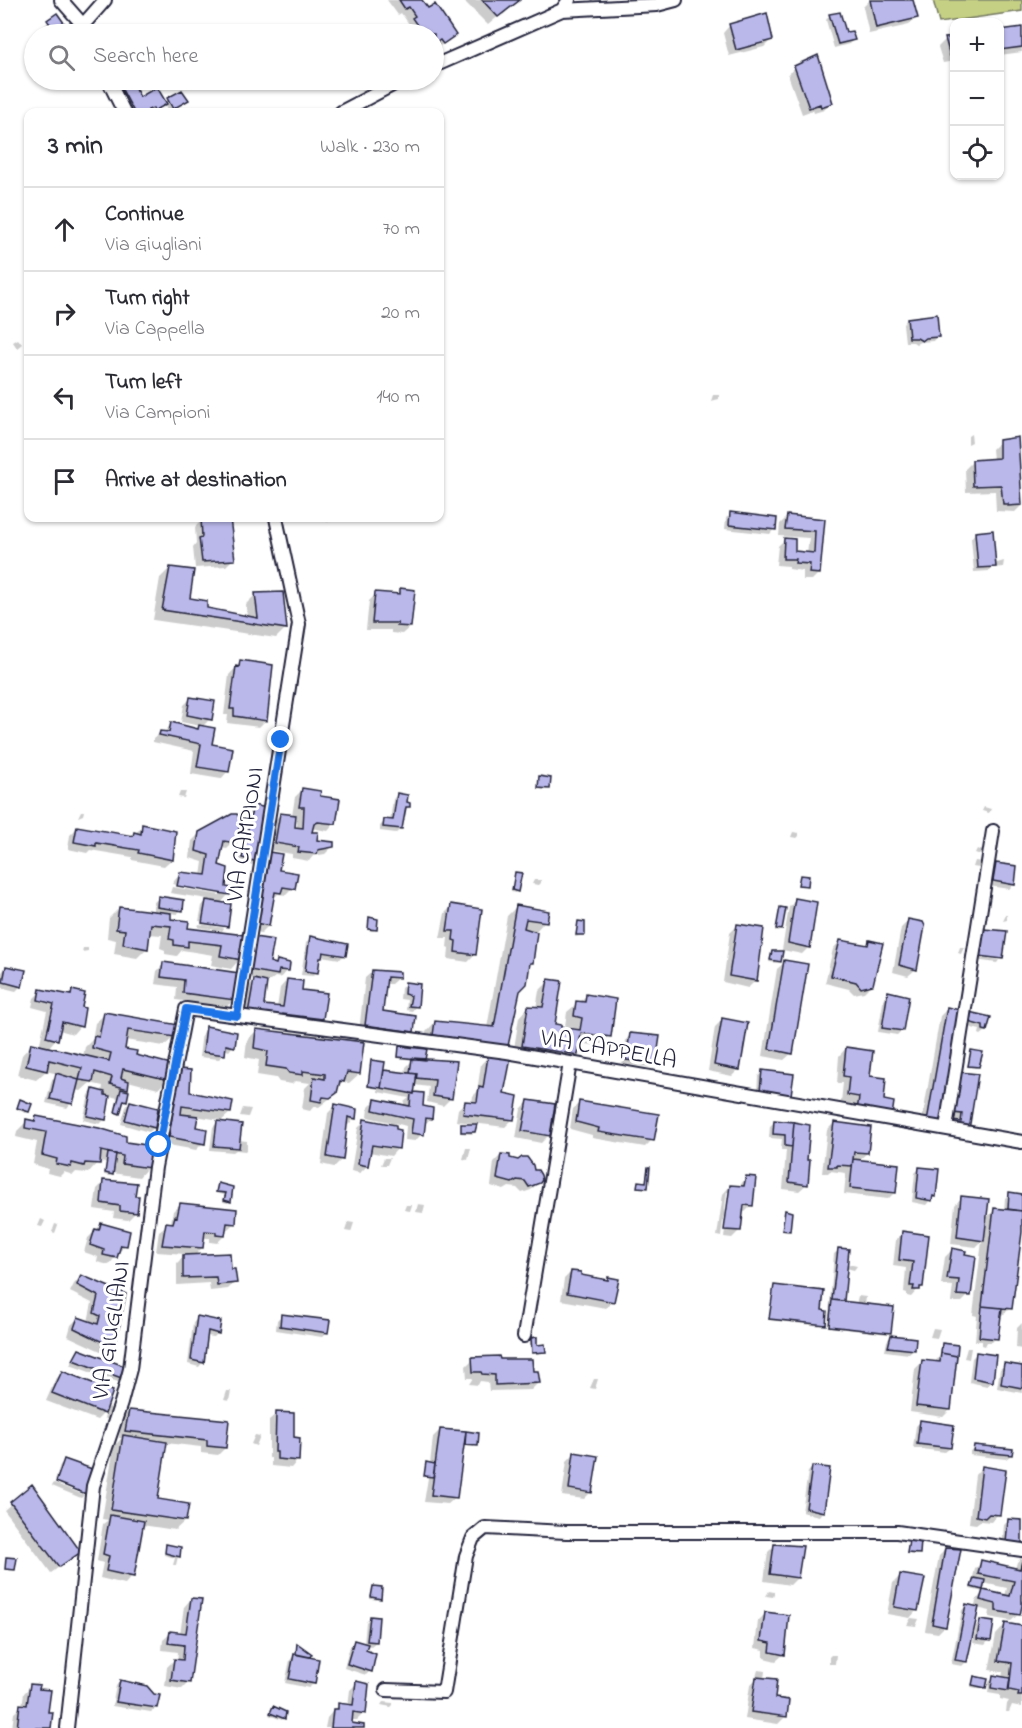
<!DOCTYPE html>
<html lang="en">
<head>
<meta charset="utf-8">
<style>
  body { margin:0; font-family:"Indie Flower",sans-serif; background:#f2f2f3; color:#2b2b33 }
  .controls { position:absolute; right:18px; top:18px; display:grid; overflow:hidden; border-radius:12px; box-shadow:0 2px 4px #0004 }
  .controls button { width:54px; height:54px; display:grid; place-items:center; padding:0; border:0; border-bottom:2px solid #e1e1e2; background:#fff; color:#2b2b33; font:30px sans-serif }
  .stop { position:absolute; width:18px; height:18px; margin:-14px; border:4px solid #1a73e8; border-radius:50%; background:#fff }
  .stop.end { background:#1a73e8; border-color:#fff; box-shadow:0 2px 6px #0008 }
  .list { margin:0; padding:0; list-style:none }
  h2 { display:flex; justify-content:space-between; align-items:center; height:78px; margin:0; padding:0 24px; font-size:26px }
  h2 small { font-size:20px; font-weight:400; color:#7c7c81 }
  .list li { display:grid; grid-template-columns:39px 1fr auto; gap:18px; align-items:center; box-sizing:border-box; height:84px; padding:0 24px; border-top:2px solid #e1e1e2 }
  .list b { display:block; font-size:22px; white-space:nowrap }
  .list p { margin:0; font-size:20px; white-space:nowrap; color:#7c7c81 }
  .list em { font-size:20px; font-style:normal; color:#7c7c81 }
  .icon { flex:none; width:33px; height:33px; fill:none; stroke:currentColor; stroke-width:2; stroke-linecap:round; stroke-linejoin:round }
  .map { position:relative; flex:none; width:1022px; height:1728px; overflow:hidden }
  .search { position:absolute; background:#fff; box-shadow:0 2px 4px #0004; left:24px; top:24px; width:420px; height:66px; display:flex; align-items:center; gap:15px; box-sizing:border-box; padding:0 21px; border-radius:33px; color:#7c7c81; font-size:22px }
  .panel { position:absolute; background:#fff; box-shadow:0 2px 4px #0004; left:24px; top:108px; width:420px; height:414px; border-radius:12px }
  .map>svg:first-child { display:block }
  .green { fill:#c5d084; stroke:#747960; stroke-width:1.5 }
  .shadow { fill:#0003; fill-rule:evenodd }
  .building { fill:#bab8ea; stroke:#22223b; stroke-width:1.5 }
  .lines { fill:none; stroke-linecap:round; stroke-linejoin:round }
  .minor-casing { stroke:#22223b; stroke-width:16 }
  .minor { stroke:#fff; stroke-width:12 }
  .route { stroke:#1a73e8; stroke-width:8 }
  .labels { text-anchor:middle; stroke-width:6; stroke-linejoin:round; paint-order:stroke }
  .street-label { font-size:24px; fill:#22223b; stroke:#fff }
</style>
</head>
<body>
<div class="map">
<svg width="1022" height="1728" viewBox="0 0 1022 1728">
  <rect width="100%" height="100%" fill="#fff"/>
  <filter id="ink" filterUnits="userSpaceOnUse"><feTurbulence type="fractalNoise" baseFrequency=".0167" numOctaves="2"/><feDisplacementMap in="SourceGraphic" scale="12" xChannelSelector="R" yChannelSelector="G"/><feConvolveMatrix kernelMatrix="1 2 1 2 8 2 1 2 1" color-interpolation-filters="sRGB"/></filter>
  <g filter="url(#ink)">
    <path class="green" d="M933,0H1022V11L939,23Z"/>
    <path class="shadow" d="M387,0H420L427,10L454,35L435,50L434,34H412L406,26L409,24L401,13L398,15Z
      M463,0H518L503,15L502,13L488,25Z
      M870,0H912L916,18L909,25L869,34L863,7Z
      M57,15L70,34H49L44,26Z
      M830,15L845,34L853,40L849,44L834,48L826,20Z
      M730,25L771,40L764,47L729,56L723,33Z
      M1022,28V52L1000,55V32Z
      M954,38V61L943,63L938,47L946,39Z
      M795,67L831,103L824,110L814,113L813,110L802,114L788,75Z
      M116,80H129L139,99L164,103L168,99L187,100L169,112L164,105L155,112H123L110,85Z
      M907,319L937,336L933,341L920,342L916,344L913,342H905L903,324Z
      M18,339L22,344L17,348L13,342Z
      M713,395H719V399L711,401Z
      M971,434L972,442L968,444V436Z
      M999,442L1022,505L1015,512L996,511L995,491L966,492L965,469L972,462L993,460L992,449Z
      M731,514L774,529L770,534L725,529L726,518Z
      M787,517L823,520L819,573L812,580H803V571L789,569V566L776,565L778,546L785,539L793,553L807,554L809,538L779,536L780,524Z
      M229,518L233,559L226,566L195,568L193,547L196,543L195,527L202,520Z
      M321,518H333L328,522Z
      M975,533L994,564L1004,561L1003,567L992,568L989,571L974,572L971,538Z
      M170,568L188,599L205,610L247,618L246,604L256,594L286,628L276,638L153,620L160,578Z
      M400,590L410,627L402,634L391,633V630H366L369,601L376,594L395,595Z
      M241,662L266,720L259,727L227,723L228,715H224L229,675Z
      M191,698L210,719L202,727L210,745L228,771L221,779L191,774L194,751L153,742V739L161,732L164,733L171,724L196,730L200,726L181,722L184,705Z
      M540,778L549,789L547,790L537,789Z
      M302,790L318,797L335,823L328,831L311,828L310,833L315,841L332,847L325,854L313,856L309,861L292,858V854L269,850L274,821L281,814L292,816L295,797ZM295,814L297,815V829H293Z
      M180,792H186L184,798L178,797Z
      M398,794L408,807L404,811L401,829L396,833L380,831V826L385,821H390L393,799Z
      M253,807L256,861L252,865L239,863L249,811Z
      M984,807L991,809L989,813L982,811Z
      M81,811H84L83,815L78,817Z
      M143,826L172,859L164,866L132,860V857L90,850L87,853L68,849L70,835L77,828L131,837Z
      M793,832L799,833V836L797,838L791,837Z
      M200,833L234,842L227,849L221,848L218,867L225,888L229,894L220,904L226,926L225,928V925L199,921L202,906L208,899L170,893L172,887L220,895V892L172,884L180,873L201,876L203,862L190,858L192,841Z
      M977,849L986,852L984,856L975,853Z
      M975,861L982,862L979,868L973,867Z
      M996,864L1014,884L1009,889L989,886L992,869Z
      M277,871L293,888L286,895L278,894L272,900L268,926L261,933L250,930Z
      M516,874L517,891L515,893L511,892Z
      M534,880H541V883L539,885L532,884Z
      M159,898L181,910L177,914L170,913L169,920L187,929L243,936L240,959L231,969L211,965L213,955L182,950L177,956L165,954V950L160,948L162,935L148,934L147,948L137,958L114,954L116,940L107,938L109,918L119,908L153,912L154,902Z
      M796,900L809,947L802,954L782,950L789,907Z
      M452,906L475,955L468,962L448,959L449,948L447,947L448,938H440L445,913Z
      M517,906L545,921L534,933L531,963L518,991L507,1045L497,1055L424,1044L426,1032L435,1022L487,1028L507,916Z
      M780,909L781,930L779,932L775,931Z
      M1006,915H1007V920L1003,921Z
      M370,919L375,929L373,931L367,930Z
      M908,921L916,969L908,976L893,972L901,928Z
      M578,923L583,935L575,937L577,925Z
      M199,924L224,928L222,931L198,927Z
      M737,926L755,981L748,988L723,982L730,933Z
      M310,938L345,955L340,959L321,956L318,960L316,972L312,976L301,975L306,943Z
      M840,941L865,946L869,942L872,984L864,992L854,994L849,989L825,983L833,949Z
      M248,946L269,964L274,965L277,962L287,970L280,978L275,977L270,981H265L263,1007L277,1008L280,988L287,980L301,991L322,1019L314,1026L242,1020L247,988L256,979L243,977Z
      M960,947H964L961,954L958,953Z
      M83,948H88V951L82,952Z
      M773,952L780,962L778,963L769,962Z
      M975,957L999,960L997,963L975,960Z
      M785,962L792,1053L784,1060L763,1056L777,969Z
      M164,964L234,1000L226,1007L176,1000L177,987L155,984L157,971Z
      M6,968L21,986L16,991L0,987L2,972Z
      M373,971L399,977L391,984H384L382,1013L412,1031L405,1038L359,1032L365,978Z
      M549,981L553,1026L578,1031V1029L565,1026L567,1012L586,996L609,1036L599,1046L578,1043L577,1055L567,1064L513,1055L519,1017L528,1007L536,1008L539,991Z
      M406,984L416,1006L412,1011L406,1010L407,1000L400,999L401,988Z
      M41,991L68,996L72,992L80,1009V1026L73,1034L59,1030L56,1039L47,1049L83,1056L85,1047L92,1040L95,1023L105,1014L174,1037L164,1046L125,1040L123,1050L168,1079L158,1089L128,1081L123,1091L125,1100L122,1102L118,1113L114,1114L118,1098L109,1096L105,1119L100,1124L83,1120L89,1095L93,1090L102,1093L103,1086L90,1083L81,1091L75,1090L71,1103L67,1108L46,1103L52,1079L58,1074L46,1071L36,1080L17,1075L22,1055L31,1045L39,1047L47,1011L32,1007L34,998Z
      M889,993L902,1030L897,1035L878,1032L884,997Z
      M947,1009L940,1122L921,1127L940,1016Z
      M965,1018H989L986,1031L981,1035L979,1034L980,1030L964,1026Z
      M722,1020L739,1069L732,1076L708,1071L715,1027Z
      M207,1028L233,1046L229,1051L224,1049V1054L219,1059L199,1057L202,1033Z
      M257,1030L359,1074L349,1083L342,1082L329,1099V1096L315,1097L329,1099L319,1107L314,1106L310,1111L302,1109L305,1088L310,1083L295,1081L292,1084L279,1082L276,1078L257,1075L259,1060L245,1057L247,1040Z
      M630,1035L654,1062L650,1067L622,1064L626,1040Z
      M399,1048L424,1061L451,1098L443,1106L427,1102L429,1087L414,1085L413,1093L430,1119L423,1126L422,1134L415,1141L405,1140L406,1126L395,1123L398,1148L391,1156L369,1152L367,1166L360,1173L351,1171L358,1128L365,1121L389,1125L390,1122L367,1117L368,1108L375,1101L404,1106V1102L409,1098L378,1092V1089L367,1087L372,1062L382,1071L405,1074L406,1067L413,1060L397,1058Z
      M846,1048L868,1077L882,1101L851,1118L853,1104L841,1102L843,1083H837L839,1056Z
      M972,1051L978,1067L976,1068L967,1067Z
      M488,1057L512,1120L505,1127L456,1121L458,1109L465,1102L472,1103L473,1096L477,1092L481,1064Z
      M763,1072L789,1095L785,1099L757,1095L758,1076Z
      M173,1077L188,1094L230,1113L220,1122L239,1140L247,1141V1149L245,1151L236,1150L233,1152L210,1150L213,1127L220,1120L196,1116L194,1128L203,1143L196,1150L163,1144Z
      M953,1081L968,1129L945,1130L954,1120H947Z
      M20,1101L28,1111L26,1113L16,1109Z
      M130,1102L157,1110L154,1128L149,1132L121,1124L126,1107Z
      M528,1102L548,1136L541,1143L516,1138L521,1109Z
      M580,1102L652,1140L645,1147L592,1138V1135L570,1129L573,1109Z
      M335,1106L355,1118L348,1125H346L341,1160L334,1167L321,1164L328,1113Z
      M243,1108L251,1109L248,1117L240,1116Z
      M37,1117L124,1144L148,1167L139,1177L112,1173L110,1176L104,1175L106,1163L98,1162L88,1173L76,1172L73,1175L64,1172L60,1176L47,1173L48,1169L33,1164L37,1142L16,1137L17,1131L27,1121L32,1122Z
      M775,1121L805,1161L807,1184L799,1191L783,1189L786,1150H781L782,1139L769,1138L770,1126Z
      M834,1123L867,1153L858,1161L895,1192L888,1199L844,1194L846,1173L830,1171L828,1173H822L827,1130Z
      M462,1125L474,1132L472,1134L460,1133Z
      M466,1148H471L468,1160L463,1159Z
      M501,1155L508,1159L539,1182L531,1190L522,1193L517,1188L509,1187L504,1190L491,1186L494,1162Z
      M384,1158H390L387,1165H381Z
      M919,1169L934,1196L926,1205L912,1202L915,1173Z
      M746,1177L752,1205L745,1212H742L739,1231L732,1238L724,1237L730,1192H727L721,1237L717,1236L723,1194L730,1186L739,1187Z
      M104,1182L134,1197L135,1213L128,1220L113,1218L114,1212L94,1209L97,1189Z
      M218,1185L232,1188L228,1203L223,1202L225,1195L215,1193Z
      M1010,1193L1022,1200V1221L1010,1308L1000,1318L996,1338L992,1342H987L985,1346L982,1345V1341H975L977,1316L973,1315L982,1241L976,1247L951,1244L955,1205L962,1197L985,1219L995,1210L1004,1211L1005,1198Z
      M180,1204L234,1223L227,1230H225L224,1236L217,1243L210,1242V1238H203L202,1248L194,1256L229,1270L235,1282L228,1289L210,1291L209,1283L177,1285V1263L186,1254L156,1252L159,1231L171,1222L173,1211Z
      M418,1204L425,1205L423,1213L416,1212Z
      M406,1205H412L410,1211L404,1210Z
      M786,1212L789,1231L787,1232L781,1231Z
      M41,1219L45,1221L42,1227L38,1226Z
      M348,1222L354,1223L351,1232L345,1231Z
      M55,1224L58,1225L55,1233L52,1232Z
      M101,1225L125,1245L109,1265L97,1262L98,1257L84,1252L88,1238Z
      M903,1232L927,1236L921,1286L911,1297L907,1296V1293L904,1292L906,1268L893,1266L896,1240Z
      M839,1250L846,1266L848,1264L857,1266L854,1270L846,1268L842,1301L841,1302L856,1304L858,1296L866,1297L865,1305L890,1332L888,1334L828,1327L834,1254Z
      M952,1250L969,1295L962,1302H951L953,1286L941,1285L945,1257Z
      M571,1272L579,1276L606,1282L609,1279L613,1301L606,1308L561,1300L564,1279Z
      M81,1276L125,1295L114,1347L107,1354L68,1336L71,1325L78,1318L88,1322L92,1303L70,1292L74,1284Z
      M775,1287L824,1324L822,1326L768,1320Z
      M282,1315L327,1332L322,1337L276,1330L277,1320Z
      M198,1318L218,1333L214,1337L206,1336L203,1362L199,1367L188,1364L193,1323Z
      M1022,1323V1349L1016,1348L1017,1328Z
      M933,1328L940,1329L937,1338L930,1337Z
      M891,1336L914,1350L909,1354L885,1351L887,1341Z
      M532,1340L536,1347L544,1352L542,1353L531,1354L530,1342Z
      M943,1344L950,1410L943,1417L910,1412L915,1369L922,1362L934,1363L939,1357Z
      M967,1348H971L969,1359L964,1358Z
      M79,1350L122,1378L118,1382L70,1365Z
      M976,1354L995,1356L991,1382L987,1386L969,1382L972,1358Z
      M473,1359L498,1361L532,1372L538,1383L531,1390L489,1391L488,1382L480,1381L478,1385L469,1384L473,1378H467L466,1366Z
      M1005,1365L1022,1368V1393L997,1388L1000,1369Z
      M63,1372L104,1412L109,1407L114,1409L111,1421L104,1418L106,1411L97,1420L46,1401L55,1380Z
      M594,1379H598L595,1389L590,1388Z
      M227,1391H231L229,1401L224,1400Z
      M129,1411L228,1421L225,1448L218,1455L201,1453V1447L166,1443L157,1501L185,1521L175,1530L142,1525L132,1576L125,1584L100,1578L103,1563L97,1561L103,1524L108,1520L102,1519L114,1446L122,1438H119L122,1418Z
      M277,1413L292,1439L298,1460L291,1468L271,1466V1458H269V1420Z
      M920,1422L950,1448L945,1452L913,1448L916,1426Z
      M440,1430L478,1434L474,1447L463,1446L456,1497L448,1504L424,1502L428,1478H423H428V1475L424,1474L425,1466L430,1464L433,1437Z
      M255,1435L260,1436L256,1446L251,1444Z
      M975,1447L1011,1455L1006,1459L970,1455V1451Z
      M574,1454L591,1492L584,1499L562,1496L567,1461Z
      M65,1461L93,1471L85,1494V1492L55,1480L60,1465Z
      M813,1467L823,1511L819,1516L802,1512L808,1472Z
      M982,1467L998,1514L991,1522L980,1521L976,1524L969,1523L975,1475Z
      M54,1483L84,1495L81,1498L52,1486Z
      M32,1486L79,1552L51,1573L4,1510Z
      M1008,1521L1022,1522L1002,1547L1004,1525Z
      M910,1542L918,1554L916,1555L906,1554Z
      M775,1545L797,1578L790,1585L764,1581L768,1552Z
      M167,1546L180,1548L176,1565H173L175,1558L164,1555Z
      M946,1549L945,1626L938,1633L925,1631L939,1556Z
      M1022,1557V1609H1020L1019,1614L1011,1621L989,1617L990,1611L977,1608L966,1662L962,1666L951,1664L962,1610L967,1606L974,1607L977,1599L984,1592L970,1589L975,1569L982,1562L1015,1569L1017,1562ZM983,1583L1007,1588L1005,1596L982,1591Z
      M900,1576L917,1610L910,1618L887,1614L893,1583Z
      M373,1587L379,1598L378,1600L370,1599Z
      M769,1591L774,1592V1595L773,1597L766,1596Z
      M191,1599L189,1682L182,1689L165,1686L167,1667L174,1660L177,1661L178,1652L162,1650L163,1640L171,1633L180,1634L184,1607Z
      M765,1614L784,1654L776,1661L764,1658V1650L755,1648L758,1621Z
      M370,1618L376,1642L371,1646L366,1645L364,1651L370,1671L366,1675L344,1668L350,1646L355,1642L364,1644L366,1622Z
      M911,1618L919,1619L916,1626L907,1625Z
      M981,1622L989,1640L985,1645L973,1643L976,1626Z
      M1005,1625L1022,1627V1707L1012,1705L1009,1712H1006L1007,1704L1009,1701L1000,1699V1695L988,1693L989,1682L994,1677L1002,1678L1003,1672L989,1670L996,1635Z
      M298,1645L310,1654L308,1658L313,1684L309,1688L285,1683L290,1660L295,1655Z
      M831,1655H836L835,1664H829V1657Z
      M758,1670L765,1671L764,1679L785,1717L778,1724L745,1719L750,1685L755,1680Z
      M975,1678L985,1687L983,1689L971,1687Z
      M120,1681L156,1708L151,1712L112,1706L116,1686Z
      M357,1683L364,1713L357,1720H351L350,1725L362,1728H325L327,1718L332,1712L339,1705L348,1706L350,1690Z
      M31,1686L47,1713L49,1728H12L14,1713L22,1706L24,1693Z
      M383,1702L393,1703V1705L391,1707L381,1705Z
      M273,1708L285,1713L282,1720L269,1715Z"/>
    <path class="building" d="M399,0H422L428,8L435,4L456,35L443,44L440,40L434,44V34H423L412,18L415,16L409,7L405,9Z
      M482,0H520L498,17Z
      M870,0H913L918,18L876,28Z
      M840,12L846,32L852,31L855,40L838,44L829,14Z
      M57,13L72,34H57L47,20Z
      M767,13L773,40L736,50L729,24Z
      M1022,27V47L1000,50V30Z
      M954,37V56H950L945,38Z
      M818,55L833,103L821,107L820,104L809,108L794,66Z
      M117,80H131L140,97L157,87L167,104L154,111L153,108L148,110L149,112H134Z
      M182,90L189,100L173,109L167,98Z
      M937,314L939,337L926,338L922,341L917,338H909L907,318Z
      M1018,437L1022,505L1008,506V504H1003L1001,485L973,486L972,460L999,458V440Z
      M730,512L777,518L776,530L729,525Z
      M787,515L825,519L820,574L809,573L810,564L795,563L796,559H783L784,538L795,539V551L814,553L815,531L785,529Z
      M201,518H230L235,560L202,562L199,538L202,537Z
      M993,530L996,567L978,568L975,532Z
      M170,567L194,570L190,598L207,601V608L258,618L255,593L283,592L287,629L162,610Z
      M400,588L415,590L411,627L397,626L398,623H372L375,592L400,594Z
      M240,660L273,665L267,721L234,716V709H230L236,666L239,667Z
      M190,697L215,701L212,720L187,715Z
      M171,722L198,729L199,725L215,728L212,744L233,748L229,772L197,767L201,744L159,735L160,731L169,732Z
      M539,776L551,778L550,789L538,788Z
      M302,788L321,791L320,796L340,799L336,824L318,822L314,824L312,832H318L317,840L334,842V847L318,850L317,854L298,852L299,847L275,843L280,813L296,815L295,827L303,828L304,807H299Z
      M397,793L408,795L407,802L410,803V807H406L402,829L383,827L384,819L393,820Z
      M253,805L267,808L258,862L242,858Z
      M232,814H237L239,818L240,824L236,843L224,841L219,865L228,868L226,887L232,888L230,895L177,886L180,872L206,875L209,855L196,851L199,832Z
      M142,824L176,831L173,860L138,853L139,850L96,843V846L74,842L77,826L133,836L134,832L141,834Z
      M269,852L282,854L279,870L298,873L295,889L283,887L281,893L275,892L269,926L256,923Z
      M996,863L1017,866L1015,885L993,881Z
      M515,872L522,873L518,892L512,890Z
      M800,875L809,876L808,886L798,885Z
      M158,896L184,900L183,911L157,907Z
      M795,898L817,902L810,948L788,943Z
      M206,900L231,904L228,927L202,923Z
      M451,904L482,909L476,955L455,952L456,941L453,940L454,931H447Z
      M516,905L549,911L547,922L526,919L524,928L537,932L533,963H530L527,984L520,991L508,1046L433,1035L435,1021L494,1027Z
      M119,907L171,913V919L189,921L188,928L245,935L242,960L220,956L222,945L188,941V947L174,945V940L169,939L171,926L151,924L148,949L123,944L125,930L116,929Z
      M780,907L786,908L782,930L776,929Z
      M369,917L378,919L377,930L368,929Z
      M908,919L923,922L925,926L917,970L899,965Z
      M578,921L585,922V935H576Z
      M737,924L764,928L757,981L729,976Z
      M983,929L1007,931L1003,959L978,956Z
      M310,936L348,944L346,956L323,952L322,958H320L318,973L305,971Z
      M254,937L274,940L270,962L276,964L277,960L290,963L289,971L279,970L278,975L249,970Z
      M840,940L868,945L869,940L883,943L873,985L861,988L856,982L831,976Z
      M772,951H783L781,962L770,960Z
      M784,960L808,964L793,1054L769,1049Z
      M163,962L239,973L235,1000L183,993L184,980L161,977Z
      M6,966L26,970L22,987L3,982Z
      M372,970L400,972V978L387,977L383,1011L416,1016L414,1032L365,1025Z
      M254,979L267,982L264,1005L283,1007L287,979L303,981L302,990L327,993L323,1019L283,1014V1016L248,1013Z
      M548,979L562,981L555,1024L561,1025V1027L580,1030L582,1018L574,1016L576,1001L585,1002L586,994L616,999L611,1037L581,1033L578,1055L522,1046L528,1006L543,1007Z
      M405,982L420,984L418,1007L409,1006L411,996L404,994Z
      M40,989L71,995L72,990L85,993L82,1007L85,1008L82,1027L62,1022L58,1040L46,1037L54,1004L38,1000Z
      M888,991L909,996L903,1031L882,1028Z
      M947,1007L960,1010L941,1123L927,1121Z
      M104,1012L179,1025L175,1037L128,1030L125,1049L137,1051L136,1055L171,1064L169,1080L123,1069L121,1078L129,1081L128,1089L110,1084L112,1077L95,1072L93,1082L79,1080L82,1068L49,1060L47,1071L26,1066L31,1043L109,1061L111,1053L92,1048L94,1036L99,1037Z
      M969,1012L991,1017L987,1031L983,1030V1026L968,1022Z
      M722,1018L748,1023L740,1070L714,1065Z
      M206,1026L237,1032L235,1047L226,1045L225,1055L203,1052Z
      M256,1029L364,1042L360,1074L347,1072L344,1082L340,1081L337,1093L330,1098L323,1097L321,1102L311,1100L314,1077L325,1079V1074L303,1071V1075L289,1073L286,1069L266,1066L268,1051L254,1048Z
      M630,1033L660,1036L656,1063L626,1060Z
      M399,1046L427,1049L425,1060L398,1057Z
      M846,1047L873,1051L870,1076L886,1078L884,1100L894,1102L892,1116L857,1111L859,1097L847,1095L849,1077L843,1076Z
      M971,1050L983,1052L979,1067L968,1066Z
      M488,1056L511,1058L504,1093L518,1096L514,1120L463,1114L465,1101L477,1102L479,1087L483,1088Z
      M412,1058L457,1061L452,1099L433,1096L435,1080L416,1078L417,1074L410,1073Z
      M371,1060L385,1062L381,1088L368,1086Z
      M179,1069L191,1070L190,1092L233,1101L231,1113L182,1106L181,1114L198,1116L196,1127L207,1129L205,1144L169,1137Z
      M384,1070L417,1074L414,1094L381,1088Z
      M762,1070L794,1074L791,1095L760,1091Z
      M959,1072L978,1074L969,1130L951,1127V1121L961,1122L962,1114L953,1113Z
      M56,1073L79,1080L73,1104L50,1099Z
      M93,1089L105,1092V1095L110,1096L106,1120L87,1116Z
      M121,1089L129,1091L127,1101L124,1100L120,1114L115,1112Z
      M414,1092L424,1093L423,1106L433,1108L432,1119L426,1118L424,1135L411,1133L413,1119L373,1110L375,1099L410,1106L411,1093L414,1094Z
      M20,1099L32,1104L29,1112L17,1108Z
      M528,1100L555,1104L550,1136L522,1131Z
      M130,1101L158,1108L155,1128L125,1120Z
      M579,1101L659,1114L654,1141L598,1132L599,1128L576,1122Z
      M335,1104L357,1109L356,1119L348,1117L343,1160L327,1157Z
      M36,1116L99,1128L126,1136V1142L153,1146L150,1168L122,1164L123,1156L101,1151L100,1164L85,1163L84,1166L72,1163L71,1167L56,1164L57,1159L42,1155L46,1132L25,1128L26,1119L35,1121Z
      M364,1119L396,1125V1129L401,1130L399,1149L372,1145L368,1166L358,1164Z
      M774,1120L794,1122L792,1147L785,1146V1135L773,1134Z
      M217,1121L242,1124L239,1148L214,1146Z
      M794,1122L810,1125L807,1160H810L808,1185L789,1182Z
      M834,1122L871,1127L868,1153L854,1152L852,1166L837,1165V1167H828Z
      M461,1124H477L475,1132H461Z
      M108,1153L116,1154L113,1175L105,1173Z
      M501,1154L510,1155V1158L518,1160L522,1157H527L533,1165L534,1170H538L541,1175L542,1180L540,1183L529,1187L525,1181L517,1180L512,1183L497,1179Z
      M853,1159L899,1164L896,1193L850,1188Z
      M648,1167H650L648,1188L637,1187L638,1181L646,1182Z
      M919,1167L939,1169L936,1197L933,1196L932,1201L916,1198Z
      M746,1176L756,1177L753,1206L744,1205L741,1231L724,1230L730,1185L744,1186Z
      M103,1180L137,1183L135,1196H139L137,1213L120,1211V1206L101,1203Z
      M218,1183L233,1187L231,1202L224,1200L226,1193L216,1192Z
      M1009,1192L1022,1194V1211L1008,1209Z
      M961,1196L989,1199L984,1241L957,1237Z
      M180,1203L237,1209L236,1224L227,1223L225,1236L216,1235V1232L205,1231L203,1248L162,1245L166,1222L173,1223L175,1216L177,1217Z
      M994,1208L1022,1211V1232L1012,1309L982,1306Z
      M785,1210L792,1212L790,1231L782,1230Z
      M101,1223L130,1231L127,1246L121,1245L117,1258L103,1255L104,1250L90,1245L95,1229L99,1230Z
      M902,1231L929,1235L923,1287H920V1290H913L914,1286H910L913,1262L899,1260Z
      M838,1248L849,1249L844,1301L832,1300Z
      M952,1248L966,1251L965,1254L976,1256L971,1296L957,1295L959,1280L947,1279Z
      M230,1253L231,1269H235L237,1283L217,1285L216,1277L183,1278V1255Z
      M571,1271L581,1272V1275L608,1280V1277L619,1279L614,1302L567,1293Z
      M81,1275L126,1294L115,1348L74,1328L78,1317L98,1324L100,1316L94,1313L98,1296L77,1285Z
      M774,1285L824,1291L822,1310L827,1311L826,1325L769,1319Z
      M832,1300L894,1307L891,1333L829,1326Z
      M982,1306L1002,1308L998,1339L979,1337Z
      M281,1314L330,1320L328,1333L280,1326Z
      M197,1316L221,1321L219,1334L208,1331L204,1363L191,1360Z
      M891,1335L916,1338L915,1350L888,1347Z
      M537,1337V1345L545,1344L546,1352L532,1353L531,1338Z
      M942,1343L958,1345L957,1356L941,1353Z
      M79,1349L127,1367L124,1379L73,1360Z
      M976,1352L996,1355L993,1382L973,1378Z
      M941,1353L957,1356L951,1410L916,1406L922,1360L940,1362Z
      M499,1356L500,1359H532L533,1371H538L540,1383L495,1385V1375L482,1374L481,1372H473L472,1357Z
      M1004,1363L1022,1366V1388L1001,1384Z
      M62,1371L113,1391L105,1414L52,1393Z
      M129,1410L229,1420L226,1448L207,1446V1440L125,1431Z
      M276,1412L294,1413V1437L300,1438L299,1461L277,1459V1452H275Z
      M920,1420L954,1425L951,1448L917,1444Z
      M440,1429L466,1431L457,1498L431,1495Z
      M466,1431L479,1433L478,1446L465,1445Z
      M123,1435L167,1442L158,1499L189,1504L186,1521L111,1510Z
      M974,1445L1013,1449L1012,1455L973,1451Z
      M574,1452L598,1456L592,1493L569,1489Z
      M64,1459L95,1470L86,1494L56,1482Z
      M426,1462L435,1464L433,1477L424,1476Z
      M812,1466L830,1468L824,1512L806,1508Z
      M982,1466L1006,1470L1000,1515L989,1514L985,1518L976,1516Z
      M32,1484L81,1552L59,1567L10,1502Z
      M110,1515L144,1521L134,1577L106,1571L109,1556L103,1554Z
      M1008,1519L1022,1520V1545L1006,1543Z
      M909,1540L921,1541L920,1554L907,1553Z
      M166,1544L181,1547L180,1557L165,1553Z
      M774,1544L803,1546L798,1578L770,1574Z
      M945,1548L961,1549L946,1627L932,1624Z
      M6,1557L17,1558L15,1570L5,1569Z
      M981,1560L1020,1569L1022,1561V1606L1020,1615L996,1611V1604L980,1600L983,1590L1010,1596L1014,1581L978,1574Z
      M900,1574L925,1578L918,1611L894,1607Z
      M974,1578L985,1580L983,1590L971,1587Z
      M373,1586L382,1587L381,1599L371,1597Z
      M191,1598L202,1599L190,1683L171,1680L174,1659L183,1660L184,1645L168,1643L170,1631L186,1633Z
      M966,1604L979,1607L967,1662L955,1660Z
      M765,1612L789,1615L785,1655L770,1652L771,1643L761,1641Z
      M370,1616L379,1617L377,1642L367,1641Z
      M980,1620L994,1622L991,1641L977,1639Z
      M1005,1623L1022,1626V1696H1018L1019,1692L1009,1690L1012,1663L998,1661Z
      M354,1640L368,1644L366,1650L376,1654L372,1672L347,1664Z
      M297,1643L312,1654L310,1657L296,1654Z
      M294,1654L319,1659L315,1684L289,1679Z
      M993,1675L1010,1678L1008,1691L991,1688Z
      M974,1676L988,1679L986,1688L972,1685Z
      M756,1677L777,1679L775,1698L789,1700L787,1717L751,1712Z
      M120,1680L147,1686L154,1694L160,1695L157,1708L116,1702Z
      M356,1681L369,1684L366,1714L353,1712L352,1723L364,1725V1728H331L333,1709H338V1703L353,1705Z
      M30,1684L40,1685L39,1689L51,1690L48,1712H53L51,1728H17L20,1704L27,1705Z
      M273,1706L286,1712L285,1719L270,1713Z"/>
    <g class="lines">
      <defs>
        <path id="minor" d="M61,0L83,25L87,34
          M562,10L657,5L676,0
          M83,25L105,0
          M434,66L562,10L569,0
          M108,80L124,112
          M341,112L402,80
          M237,1016L299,624L276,518
          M946,1128L993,831
          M524,1336L570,1063
          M386,1690L444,1692L466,1556L473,1538L485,1528L566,1532H897L1022,1550
          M67,1728L93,1486L121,1403L130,1369L155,1167L186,1009L507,1052L1022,1142"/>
      </defs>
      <use href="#minor" class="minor-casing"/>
      <use href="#minor" class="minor"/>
    </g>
  </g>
  <g class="lines" filter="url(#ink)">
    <path class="route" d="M159,1145L186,1009L237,1016L281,740"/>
  </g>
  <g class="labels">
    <g class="street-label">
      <text transform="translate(244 834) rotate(-81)" y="8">VIA CAMPIONI</text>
      <text transform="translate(609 1048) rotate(10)" y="8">VIA CAPPELLA</text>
      <text transform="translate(110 1330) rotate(-81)" y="8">VIA GIUGLIANI</text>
    </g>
  </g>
</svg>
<div class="controls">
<button>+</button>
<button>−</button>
<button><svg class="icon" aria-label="locate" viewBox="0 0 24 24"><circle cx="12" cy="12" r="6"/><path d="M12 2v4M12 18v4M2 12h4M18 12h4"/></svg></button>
</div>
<div class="stop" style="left:159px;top:1145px"></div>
<div class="stop end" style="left:281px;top:740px"></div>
<div class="search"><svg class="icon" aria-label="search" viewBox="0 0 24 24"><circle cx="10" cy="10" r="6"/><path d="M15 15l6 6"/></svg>Search here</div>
<section class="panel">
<h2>3 min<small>Walk · 230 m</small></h2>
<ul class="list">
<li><svg class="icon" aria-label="ahead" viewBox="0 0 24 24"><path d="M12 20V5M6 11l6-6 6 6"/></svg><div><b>Continue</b><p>Via Giugliani</p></div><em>70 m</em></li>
<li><svg class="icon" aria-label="right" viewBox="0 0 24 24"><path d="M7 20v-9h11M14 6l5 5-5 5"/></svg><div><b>Turn right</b><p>Via Cappella</p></div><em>20 m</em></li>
<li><svg class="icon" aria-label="left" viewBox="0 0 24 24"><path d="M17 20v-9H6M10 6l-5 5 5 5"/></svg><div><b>Turn left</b><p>Via Campioni</p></div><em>140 m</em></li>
<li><svg class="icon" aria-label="arrive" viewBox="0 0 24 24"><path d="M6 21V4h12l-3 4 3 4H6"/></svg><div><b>Arrive at destination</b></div></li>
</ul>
</section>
</div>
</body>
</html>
